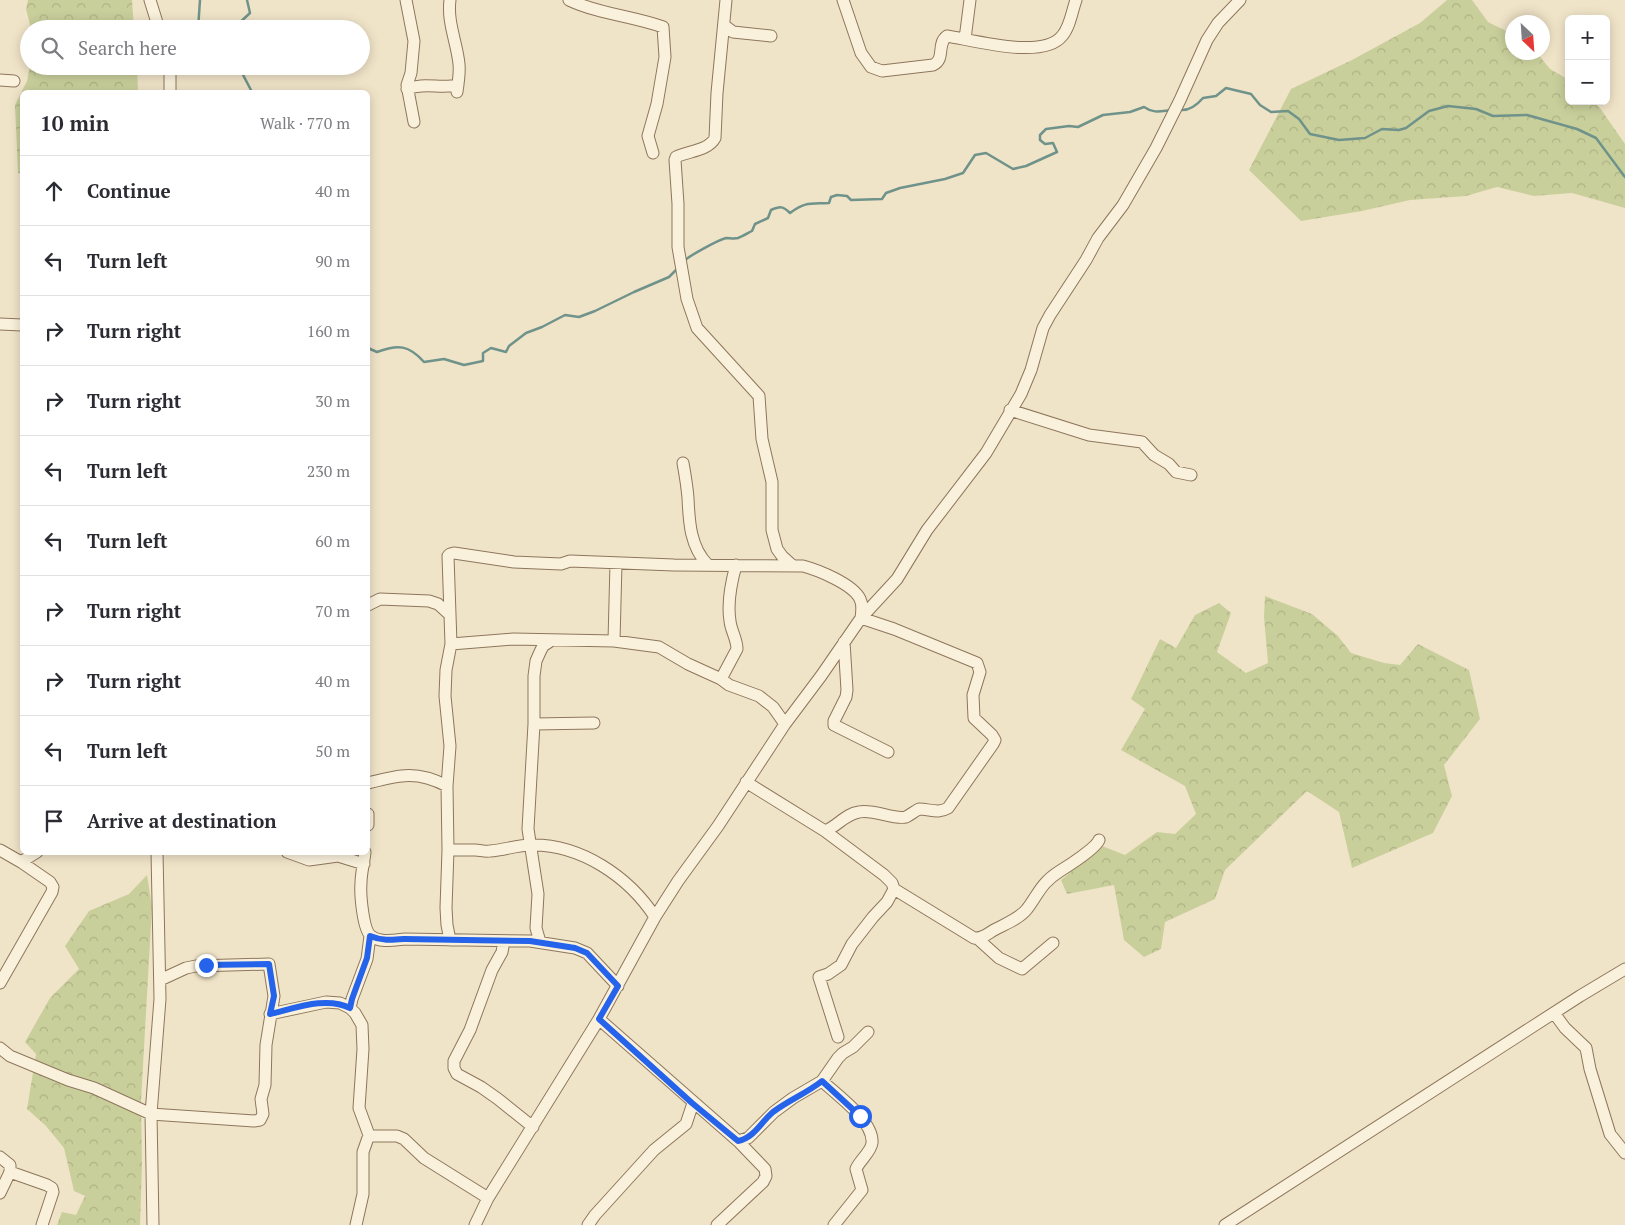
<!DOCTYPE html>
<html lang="en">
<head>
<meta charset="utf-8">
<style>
  body { margin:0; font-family:"PT Serif",serif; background:#f7f7f7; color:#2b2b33 }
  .controls { position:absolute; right:15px; top:15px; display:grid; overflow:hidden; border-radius:8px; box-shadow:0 2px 12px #0003 }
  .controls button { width:45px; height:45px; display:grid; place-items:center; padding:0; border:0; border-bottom:1px solid #e1e1e2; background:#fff; color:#2b2b33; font:25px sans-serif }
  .compass { position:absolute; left:1505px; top:15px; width:45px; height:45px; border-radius:50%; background:#fff; box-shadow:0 2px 12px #0003; rotate:155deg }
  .stop { position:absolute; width:15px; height:15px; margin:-11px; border:4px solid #2563eb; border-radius:50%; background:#fff }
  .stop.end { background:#2563eb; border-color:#fff; box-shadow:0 1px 5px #0008 }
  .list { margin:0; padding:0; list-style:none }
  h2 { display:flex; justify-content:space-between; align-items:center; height:65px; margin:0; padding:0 20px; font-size:21px }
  h2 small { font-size:16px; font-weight:400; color:#7c7c81 }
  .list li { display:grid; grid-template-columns:32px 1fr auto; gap:15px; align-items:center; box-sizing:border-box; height:70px; padding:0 20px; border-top:1px solid #e1e1e2 }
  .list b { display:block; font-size:19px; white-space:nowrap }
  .list em { font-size:16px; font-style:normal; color:#7c7c81 }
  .icon { flex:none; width:28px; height:28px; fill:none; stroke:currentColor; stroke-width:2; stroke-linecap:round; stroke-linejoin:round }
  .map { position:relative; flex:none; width:1625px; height:1225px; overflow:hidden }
  .search { position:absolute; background:#fff; box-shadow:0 2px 12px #0003; left:20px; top:20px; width:350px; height:55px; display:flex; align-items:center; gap:12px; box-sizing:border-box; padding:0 18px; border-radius:28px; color:#7c7c81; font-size:19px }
  .panel { position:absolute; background:#fff; box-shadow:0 2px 12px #0003; left:20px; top:90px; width:350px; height:765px; border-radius:8px }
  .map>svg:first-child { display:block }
  .forest { fill:url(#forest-crowns) }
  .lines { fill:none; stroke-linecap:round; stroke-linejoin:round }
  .stream { stroke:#6f938a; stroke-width:2.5 }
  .minor-casing { stroke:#8d765c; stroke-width:13 }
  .minor { stroke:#faf1dc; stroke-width:11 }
  .route { stroke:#2563eb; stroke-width:6 }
</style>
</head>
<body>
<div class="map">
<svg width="1625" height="1225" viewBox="0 0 1625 1225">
  <defs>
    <pattern id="forest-crowns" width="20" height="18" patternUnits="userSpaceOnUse" patternTransform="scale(1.25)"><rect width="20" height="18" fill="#c9cf9b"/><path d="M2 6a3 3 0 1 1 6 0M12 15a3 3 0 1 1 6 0" fill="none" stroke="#aeb285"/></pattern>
  </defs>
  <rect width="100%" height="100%" fill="#f0e4c8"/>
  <path class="forest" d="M28,0H132L134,29H31L26,9Z
    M1447,0H1472L1488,22L1512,34V52L1537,53L1550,69L1569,80V101H1593L1600,108L1625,144V208L1572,193L1534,196L1497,187L1466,196L1410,200L1362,211L1301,221L1249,170L1291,89L1352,60L1420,23Z
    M30,66H137L138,92H22V174L18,173L15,105L27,81Z
    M1265,596L1312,614L1338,636L1351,653L1384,663L1400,665L1418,644L1469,670L1480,719L1444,765L1452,796L1433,833L1352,868L1339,812L1307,791L1225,870L1215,899L1165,922L1161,949L1144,957L1124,940L1114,885L1067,894L1061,880L1102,846L1125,855L1157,832L1175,834L1196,814L1185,786L1121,750L1145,709L1131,699L1160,639L1176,648L1195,615L1219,603L1231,613L1217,652L1246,673L1268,663L1264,617Z
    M147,875L152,907L141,1101L142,1166L140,1225H57L62,1212L76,1215L85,1196L74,1191L64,1148L46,1126L27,1109L36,1054L25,1042L50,998L79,969L65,946L89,911L129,894Z"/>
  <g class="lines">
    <path class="stream" d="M198,29L200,0
      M230,29L234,28L250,13L247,0
      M243,66L241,71L252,92
      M1180,110C1189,111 1197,105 1203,98L1216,96L1226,88L1251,94L1260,105L1271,112L1288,111L1299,119L1310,134L1339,140L1365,138L1382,129L1399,130L1406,128L1429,111L1448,106L1476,109L1493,116L1527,115L1577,129L1596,138L1625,177
      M684,261C689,256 718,240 726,238C730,238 734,239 738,238C743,236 748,233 752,231L755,224L768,218L771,210C780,206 783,206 790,213C806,201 811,204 829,203L831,197L837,195L847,196L851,200L882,199L886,193L900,188L945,179L963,173L975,155L986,153L1013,169L1026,166L1057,152L1053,143L1045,144L1040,140V135L1046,129L1069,126L1078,127L1103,115L1130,112L1144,107C1154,114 1161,111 1172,110
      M368,348L377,352C398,344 409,345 424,362L444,359L464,365L483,361V353L491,348L506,352L509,346L526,333L542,327L565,315L579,317L595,311L634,292L669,277L677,269"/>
    <defs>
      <path id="minor" d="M150,0L159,29
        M406,0L414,41L411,73L407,85L414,122
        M450,0C447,22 457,43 459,64C460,74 458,83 457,92
        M569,0C599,14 632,16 663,27L665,57L657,104L648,136L653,153
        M726,0L717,93L715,138C708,151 688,151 676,157L675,160L678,204V247L687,299L697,328L759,396L762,439L772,482V530L777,549L782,556L792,565
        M843,0L861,53L871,67L882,71L933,65C946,59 936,44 947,36C973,40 1043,60 1062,36C1070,27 1072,11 1076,0
        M725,26L733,32L771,36
        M965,39L970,0
        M0,80L14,81
        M407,89C423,82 441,89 458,85
        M170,92V66
        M0,324L22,325
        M1010,410L1089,435L1142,442L1154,455L1169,464L1176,472L1191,475
        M683,463C685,474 687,486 688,498C689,521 690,547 708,565
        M368,605L380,599L429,601L438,604L449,614
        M614,641L616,563
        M844,642L847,690L846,697L834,721V725L888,752
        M451,644L513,639L614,641L659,647L688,664L721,679L729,685L759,696L773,707L785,724
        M721,679L737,649C737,639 731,631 730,621C727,603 731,583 736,565
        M534,724L594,723
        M746,782L825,831L884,875L892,883L894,889L974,938C982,939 987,934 994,930C1005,924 1019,919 1027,909C1039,893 1041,883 1060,871C1068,866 1096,848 1099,840
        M368,783C399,775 417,770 447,786
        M368,814V825
        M0,850L21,862L50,882L53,887L52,892L0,983
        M448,850C457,850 466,850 475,850C480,850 485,852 490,851C504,850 518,845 531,845C581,844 629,877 655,917
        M287,852L309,860L338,856L364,864
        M365,852C364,863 361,873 361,883C360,894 363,930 371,936C380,943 394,940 405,939L530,941L575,948L587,953L618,986
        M21,862L37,852
        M978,939L999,958L1022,969L1053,943
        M450,940L447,925L446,908L448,850L447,786L450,746L445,696L446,670L451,644L448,556L450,554L454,553L514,562L561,564L570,561L674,565L803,566C818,570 853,584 860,599C863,605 862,611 861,618L894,629L977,663L980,672L973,695L974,718L992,735L995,740L993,744L948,808C938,814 930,809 919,809C915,811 910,815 906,817C894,820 874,809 859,812C845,814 838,826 825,831
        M504,941L502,952L492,970L470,1030L454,1061V1068L457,1074L481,1087L498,1099L533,1127
        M540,942L536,928L538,894L528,829L534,724V676L536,661L540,652L543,646L552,640
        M350,1008L352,999L367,959L370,936
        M1554,1013L1565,1028L1586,1048L1590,1069L1610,1134L1625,1153
        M270,1014L326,1002L340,1003L350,1008L355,1013L362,1025L363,1049L359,1108L369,1135L374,1136H397L404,1139L424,1158L488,1198
        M599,1019L738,1141L765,1169L766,1176L763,1182L717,1225
        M838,1037L819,977L828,974L841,965L852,944L873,917L887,902L894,889
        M0,1048L10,1056L68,1080L94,1088L151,1114L254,1121L260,1120L263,1114L261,1099L265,1085L266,1045L274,996L269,964L196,966L186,968L160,980
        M822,1081C837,1095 874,1121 872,1143C871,1152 859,1161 856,1169L862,1190L834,1225
        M738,1141L748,1138L774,1112L793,1098L822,1081L838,1058L843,1053L853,1047L868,1032
        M0,1157L10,1165V1172L0,1193
        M10,1172L47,1185L52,1188L53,1192L42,1225
        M153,1225L151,1114L160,999L157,852
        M356,1225L363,1194V1152L369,1135
        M475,1225L488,1198L599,1019L655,917L678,881L718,826L785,724L821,676L861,618L897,579L927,530L986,453L1021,394L1031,370L1043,328L1050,315L1086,260L1098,238L1123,205L1156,148L1180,100L1207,40L1218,23L1240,0
        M588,1225L595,1215L654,1150L686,1124L693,1103
        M1225,1225L1580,996L1625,969"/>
    </defs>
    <use href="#minor" class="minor-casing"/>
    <use href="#minor" class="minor"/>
  </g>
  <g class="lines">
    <path class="route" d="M206,965L269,964L274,996L270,1014C296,1008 326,996 350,1008L352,999L367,958L370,936C382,941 392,940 405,939L530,941L575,948L587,953L618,986L599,1019L692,1103L738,1141C754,1138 761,1122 773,1112C789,1100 807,1093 822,1081L860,1116"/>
  </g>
</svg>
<div class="controls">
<button>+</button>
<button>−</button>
</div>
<svg class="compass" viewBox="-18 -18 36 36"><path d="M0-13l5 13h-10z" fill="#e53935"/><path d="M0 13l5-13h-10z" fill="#7c7c81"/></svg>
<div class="stop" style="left:860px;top:1116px"></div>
<div class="stop end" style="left:206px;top:965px"></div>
<div class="search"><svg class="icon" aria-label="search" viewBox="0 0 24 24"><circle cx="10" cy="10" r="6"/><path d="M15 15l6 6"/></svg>Search here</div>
<section class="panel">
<h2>10 min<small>Walk · 770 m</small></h2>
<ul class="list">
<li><svg class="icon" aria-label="ahead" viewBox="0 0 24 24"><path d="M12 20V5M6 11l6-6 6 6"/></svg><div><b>Continue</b></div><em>40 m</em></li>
<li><svg class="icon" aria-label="left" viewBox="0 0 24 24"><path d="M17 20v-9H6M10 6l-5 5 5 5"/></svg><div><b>Turn left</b></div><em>90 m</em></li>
<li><svg class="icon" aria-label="right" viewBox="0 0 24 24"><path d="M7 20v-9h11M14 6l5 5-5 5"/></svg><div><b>Turn right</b></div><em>160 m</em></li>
<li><svg class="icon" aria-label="right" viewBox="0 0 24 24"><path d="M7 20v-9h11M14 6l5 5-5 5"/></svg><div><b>Turn right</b></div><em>30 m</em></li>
<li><svg class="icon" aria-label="left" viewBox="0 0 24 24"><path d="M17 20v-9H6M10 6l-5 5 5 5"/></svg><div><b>Turn left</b></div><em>230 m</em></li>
<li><svg class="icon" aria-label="left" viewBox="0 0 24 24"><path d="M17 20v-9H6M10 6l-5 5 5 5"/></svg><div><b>Turn left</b></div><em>60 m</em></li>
<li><svg class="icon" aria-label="right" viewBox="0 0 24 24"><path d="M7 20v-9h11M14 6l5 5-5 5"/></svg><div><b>Turn right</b></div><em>70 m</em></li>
<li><svg class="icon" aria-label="right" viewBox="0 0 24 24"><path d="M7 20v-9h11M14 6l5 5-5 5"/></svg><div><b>Turn right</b></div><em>40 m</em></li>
<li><svg class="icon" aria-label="left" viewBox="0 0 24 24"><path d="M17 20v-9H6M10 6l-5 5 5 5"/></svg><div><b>Turn left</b></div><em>50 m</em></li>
<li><svg class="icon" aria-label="arrive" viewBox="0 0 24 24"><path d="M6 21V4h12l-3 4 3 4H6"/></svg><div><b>Arrive at destination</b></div></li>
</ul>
</section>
</div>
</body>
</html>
